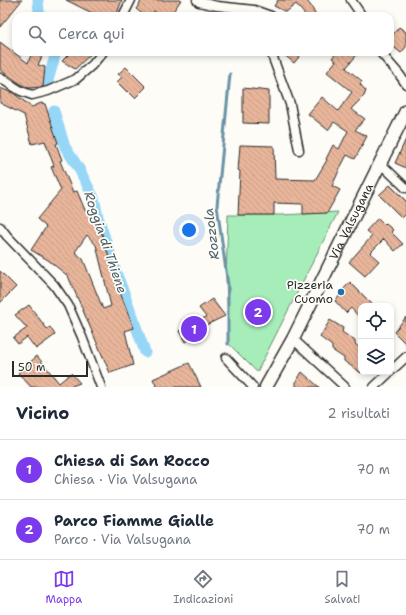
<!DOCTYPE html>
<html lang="it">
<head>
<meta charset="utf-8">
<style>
  body { margin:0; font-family:"Shantell Sans",sans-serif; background:#f6f6f7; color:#1f2937 }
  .controls { position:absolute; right:12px; bottom:12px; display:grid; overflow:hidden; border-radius:8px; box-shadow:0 2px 6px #0003 }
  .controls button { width:36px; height:36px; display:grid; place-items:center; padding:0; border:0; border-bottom:1px solid #e0e1e3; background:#fff; color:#1f2937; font:20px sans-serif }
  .scale { position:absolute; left:12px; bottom:10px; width:76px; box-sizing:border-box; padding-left:4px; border:2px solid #2b2b2b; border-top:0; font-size:11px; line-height:14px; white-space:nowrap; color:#2b2b2b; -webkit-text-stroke:3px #fdfcf7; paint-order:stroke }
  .you { position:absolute; left:189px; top:230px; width:14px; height:14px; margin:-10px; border:3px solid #fff; border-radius:50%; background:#1a73e8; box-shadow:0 0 0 6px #1a73e833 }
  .badge { display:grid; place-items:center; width:26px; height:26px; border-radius:50%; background:#7c3aed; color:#fff; font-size:13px; font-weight:700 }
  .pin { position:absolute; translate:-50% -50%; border:2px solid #fff; box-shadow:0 1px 4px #0006 }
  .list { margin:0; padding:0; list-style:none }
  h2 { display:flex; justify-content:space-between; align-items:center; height:52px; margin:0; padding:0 16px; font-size:17px }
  h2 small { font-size:13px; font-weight:400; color:#747a83 }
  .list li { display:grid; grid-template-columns:26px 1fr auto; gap:12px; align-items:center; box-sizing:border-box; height:60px; padding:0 16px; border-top:1px solid #e0e1e3 }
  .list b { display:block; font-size:15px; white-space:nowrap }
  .list p { margin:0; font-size:13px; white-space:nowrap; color:#747a83 }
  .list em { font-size:13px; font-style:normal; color:#747a83 }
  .icon { flex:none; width:22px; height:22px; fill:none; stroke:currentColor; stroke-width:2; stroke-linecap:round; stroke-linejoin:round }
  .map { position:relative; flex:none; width:406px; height:387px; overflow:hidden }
  .search { position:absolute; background:#fff; box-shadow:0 2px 6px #0003; left:12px; right:12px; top:12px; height:44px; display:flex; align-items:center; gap:10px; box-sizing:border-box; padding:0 14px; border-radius:12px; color:#747a83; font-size:15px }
  .sheet { height:172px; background:#fff }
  nav { display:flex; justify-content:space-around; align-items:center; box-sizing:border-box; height:56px; border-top:1px solid #e0e1e3; background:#fff; font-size:11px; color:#747a83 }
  nav a { display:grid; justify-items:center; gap:2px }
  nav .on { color:#7c3aed }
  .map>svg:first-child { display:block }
  .green { fill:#a7edb9; stroke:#698c72 }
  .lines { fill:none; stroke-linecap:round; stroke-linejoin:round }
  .stream { stroke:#6b92a5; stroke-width:3 }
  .canal { stroke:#96d6f7; stroke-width:11 }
  .building { fill:url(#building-back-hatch); stroke:#2b2b2b; fill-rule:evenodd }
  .minor-casing { stroke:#2b2b2b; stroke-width:11 }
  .secondary-casing { stroke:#2b2b2b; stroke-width:15 }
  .minor { stroke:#fdfcf7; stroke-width:8 }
  .secondary { stroke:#fdfcf7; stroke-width:12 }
  .poi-dot { fill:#1f6fb2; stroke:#fdfcf7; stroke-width:1.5 }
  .labels { text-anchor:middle; stroke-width:3.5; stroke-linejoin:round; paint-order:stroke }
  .street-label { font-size:12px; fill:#2b2b2b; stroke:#fdfcf7 }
  .poi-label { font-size:12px; fill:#2b2b2b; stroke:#fdfcf7; text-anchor:end }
  .water-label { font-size:13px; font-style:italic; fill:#4b5e68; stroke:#fdfcf7 }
</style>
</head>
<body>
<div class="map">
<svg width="406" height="387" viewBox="0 0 406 387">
  <defs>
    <pattern id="building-back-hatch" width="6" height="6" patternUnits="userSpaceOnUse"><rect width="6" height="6" fill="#e8b59a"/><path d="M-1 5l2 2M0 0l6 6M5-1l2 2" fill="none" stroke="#c79c85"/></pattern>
  </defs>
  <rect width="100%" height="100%" fill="#fdfcf7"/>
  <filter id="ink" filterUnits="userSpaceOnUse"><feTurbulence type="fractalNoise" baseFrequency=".025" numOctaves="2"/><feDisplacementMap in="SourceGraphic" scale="8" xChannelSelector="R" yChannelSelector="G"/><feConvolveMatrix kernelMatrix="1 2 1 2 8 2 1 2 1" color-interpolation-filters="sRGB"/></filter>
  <g filter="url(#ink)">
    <path class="green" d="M338,212L257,372L229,344L226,280L228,215H282Z"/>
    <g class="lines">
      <path class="stream" d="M228,344V285L217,206L230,74"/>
      <path class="canal" d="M38,0L39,12L41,16
        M47,84L53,63L56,52
        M54,111L65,147L78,167L94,198L98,217L117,275L126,298L145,352"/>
    </g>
    <path class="building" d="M0,0H22L0,27Z
      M66,0H122L116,16H101L90,12Z
      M142,0H181L170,16H161L154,11L150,16H145L136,9Z
      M278,0H306L311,6L316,16H306L296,4L286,12L274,6Z
      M399,27L406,32V47L401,53L390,44V38Z
      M0,42L28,63L32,52H44L38,65L45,67L43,87L28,88L24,86L0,70Z
      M71,52H93L75,69L62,61Z
      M281,52H303L294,63Z
      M337,52H359L346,68L362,81L360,84L366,91L364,96L351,109L365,119L355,130L367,136L355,159L347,155L338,172V173L332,186L340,190L327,213L303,214V204L274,203V215H238L240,171L238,170L240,145L274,146L275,179L315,180L327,160L326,159L333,145L339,149L348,131L334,122L328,130L308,114L322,97L338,111L352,92L327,72L336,61L332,58Z
      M126,67L146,87L135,98L128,91L127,92L117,82L122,77L118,74Z
      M0,88L13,93L32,107L41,103L45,104L58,143L56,144L62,160L60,161L73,192L77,191L85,210L91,214L102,234L119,290L134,328L125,331L133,365L110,373L68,276L48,260L31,250L46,227L37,219L61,190L51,167L54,166L45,141L32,144L24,115L0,103ZM87,235L96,245L111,306L103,309L83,259L75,252Z
      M243,88L269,91V124L243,123Z
      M406,139V168L395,163Z
      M390,185L406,201V214L402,218L379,195Z
      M378,218L385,225L386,224L393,230L391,232L403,244L395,251L384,239L370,253L379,261L365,276L349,262L372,236L366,231Z
      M0,271L16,287L0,303Z
      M350,282L374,306H361V319L351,308L346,313L335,301L341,294V292Z
      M212,299L225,316L204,326L207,331L185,342L179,331L206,317L199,308Z
      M29,305L47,329L50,327L55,335L36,349L27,337L18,344L13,338L27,328L15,315Z
      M406,317V344L394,332Z
      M330,320L343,328L342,332L355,341V344L361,349V373L344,361V358L332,350V346L320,337Z
      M37,356L59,383L71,373L80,383L69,387H31L18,373Z
      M189,363L201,387H157L153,379Z
      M302,372L319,387H296V382Z"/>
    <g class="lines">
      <defs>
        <path id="minor" d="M197,0L199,2L217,6L254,10L271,16
          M351,0L362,16
          M123,16L131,0
          M275,52L273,58L290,104L299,150
          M380,52L399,74L406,84
          M0,78L21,91L32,95L48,91L76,79L92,65L103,52
          M380,163L406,188
          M0,227L7,236L54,285L68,305L82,337L101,387
          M293,339L345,387
          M226,358L253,387
          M391,371L406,357
          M374,387L390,372"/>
        <g id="secondary">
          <path id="s1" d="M266,387L293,339L406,111"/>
        </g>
      </defs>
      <use href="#minor" class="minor-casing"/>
      <use href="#secondary" class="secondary-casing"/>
      <use href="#minor" class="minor"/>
      <use href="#secondary" class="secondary"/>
    </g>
  </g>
  <circle class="poi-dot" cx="341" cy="292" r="4"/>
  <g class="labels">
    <g class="street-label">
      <text dy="4" stroke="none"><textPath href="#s1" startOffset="186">Via Valsugana</textPath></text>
    </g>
    <g class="poi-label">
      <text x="333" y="289">Pizzeria<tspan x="333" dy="14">Cuomo</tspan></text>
    </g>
    <g class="water-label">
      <text transform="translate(211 234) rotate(-97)" y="5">Rozzola</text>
      <text transform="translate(106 242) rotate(71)" y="5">Roggia di Thiene</text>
    </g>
  </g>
</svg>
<div class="controls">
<button><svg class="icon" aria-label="locate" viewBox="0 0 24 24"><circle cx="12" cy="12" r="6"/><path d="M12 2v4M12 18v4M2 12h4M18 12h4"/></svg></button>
<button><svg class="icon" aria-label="layers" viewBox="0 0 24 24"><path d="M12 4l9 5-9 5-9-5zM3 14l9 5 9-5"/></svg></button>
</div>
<div class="scale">50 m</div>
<div class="you"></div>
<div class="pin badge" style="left:194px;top:329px">1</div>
<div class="pin badge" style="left:258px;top:312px">2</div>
<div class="search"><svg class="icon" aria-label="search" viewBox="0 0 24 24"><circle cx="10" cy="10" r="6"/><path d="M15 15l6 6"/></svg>Cerca qui</div>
</div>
<section class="sheet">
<h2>Vicino<small>2 risultati</small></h2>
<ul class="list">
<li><span class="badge">1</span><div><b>Chiesa di San Rocco</b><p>Chiesa · Via Valsugana</p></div><em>70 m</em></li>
<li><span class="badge">2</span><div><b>Parco Fiamme Gialle</b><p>Parco · Via Valsugana</p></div><em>70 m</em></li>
</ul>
</section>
<nav>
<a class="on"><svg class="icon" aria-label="map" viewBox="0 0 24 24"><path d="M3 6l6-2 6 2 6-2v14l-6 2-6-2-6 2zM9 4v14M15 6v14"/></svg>Mappa</a>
<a><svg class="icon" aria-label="directions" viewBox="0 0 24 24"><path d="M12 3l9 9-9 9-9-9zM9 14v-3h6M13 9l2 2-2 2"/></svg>Indicazioni</a>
<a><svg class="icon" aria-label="saved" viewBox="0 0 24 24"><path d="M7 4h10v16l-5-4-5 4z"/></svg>Salvati</a>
</nav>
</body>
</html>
